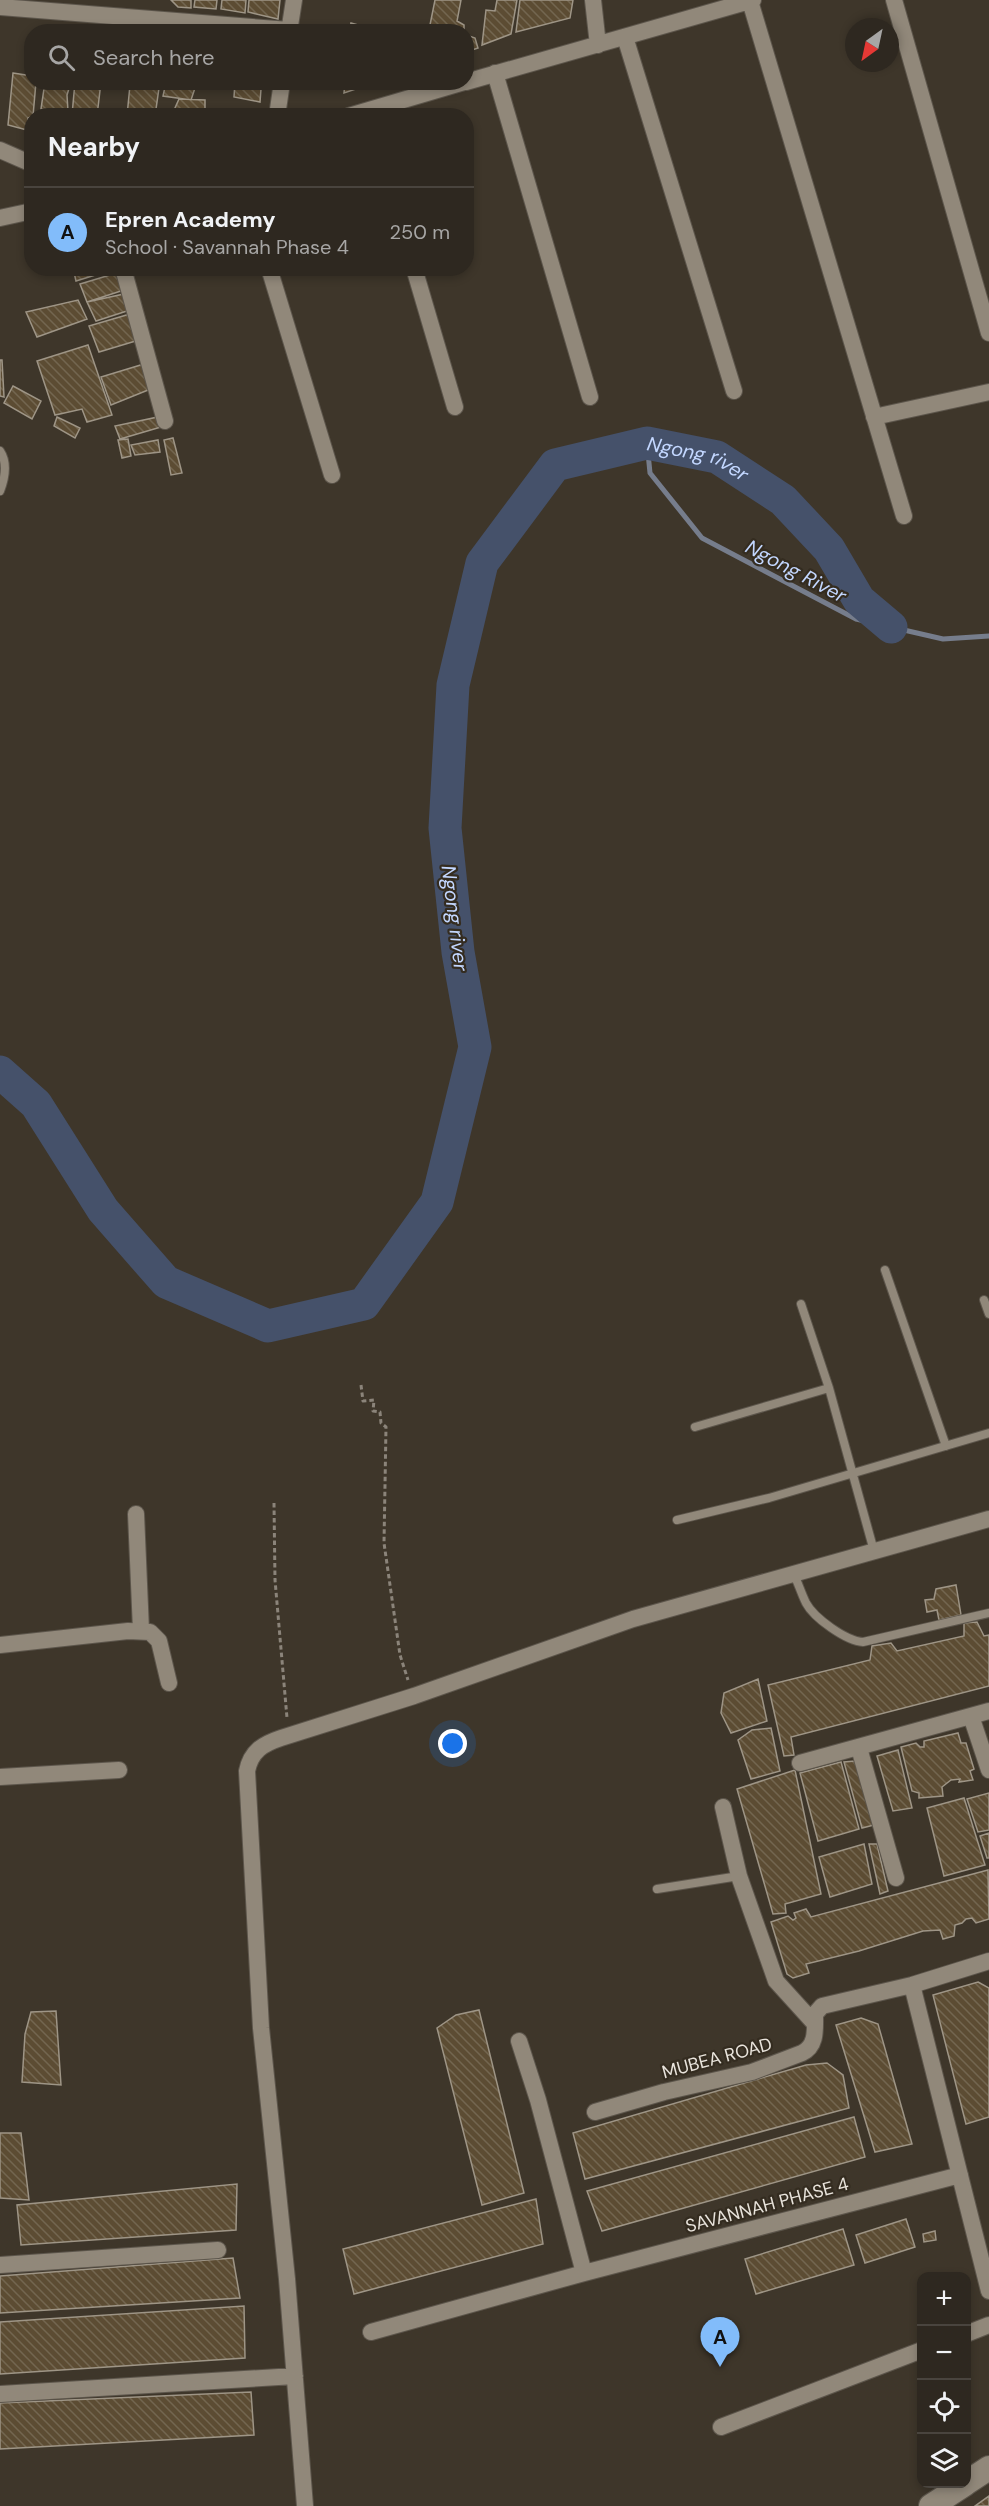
<!DOCTYPE html>
<html lang="en">
<head>
<meta charset="utf-8">
<style>
  body { margin:0; font-family:"DM Sans",sans-serif; background:#363029; color:#f1f3f6 }
  .controls { position:absolute; right:18px; bottom:18px; display:grid; overflow:hidden; border-radius:12px; box-shadow:0 3px 9px #0003 }
  .controls button { width:54px; height:54px; display:grid; place-items:center; padding:0; border:0; border-bottom:2px solid #49443e; background:#2e2820; color:#f1f3f6; font:30px sans-serif }
  .compass { position:absolute; left:845px; top:18px; width:54px; height:54px; border-radius:50%; background:#2e2820; box-shadow:0 3px 9px #0003; rotate:213deg }
  .you { position:absolute; left:453px; top:1744px; width:21px; height:21px; margin:-15px; border:4px solid #fff; border-radius:50%; background:#1a73e8; box-shadow:0 0 0 9px #1a73e833 }
  .badge { display:grid; place-items:center; width:39px; height:39px; border-radius:50%; background:#82bcfa; color:#111; font-size:20px; font-weight:700 }
  .pin { position:absolute; translate:-50% -50px; filter:drop-shadow(0 2px 3px #0008) }
  .pin::after { content:''; position:absolute; top:32px; width:21px; height:18px; background:inherit; clip-path:polygon(0 0,100% 0,50% 100%) }
  .list { margin:0; padding:0; list-style:none }
  h2 { display:flex; justify-content:space-between; align-items:center; height:78px; margin:0; padding:0 24px; font-size:26px }
  h2 small { font-size:20px; font-weight:400; color:#a7a6a5 }
  .list li { display:grid; grid-template-columns:39px 1fr auto; gap:18px; align-items:center; box-sizing:border-box; height:90px; padding:0 24px; border-top:2px solid #49443e }
  .list b { display:block; font-size:22px; white-space:nowrap }
  .list p { margin:0; font-size:20px; white-space:nowrap; color:#a7a6a5 }
  .list em { font-size:20px; font-style:normal; color:#a7a6a5 }
  .icon { flex:none; width:33px; height:33px; fill:none; stroke:currentColor; stroke-width:2; stroke-linecap:round; stroke-linejoin:round }
  .map { position:relative; flex:none; width:989px; height:2506px; overflow:hidden }
  .search { position:absolute; background:#2e2820; box-shadow:0 3px 9px #0003; left:24px; top:24px; width:450px; height:66px; display:flex; align-items:center; gap:15px; box-sizing:border-box; padding:0 21px; border-radius:24px; color:#a7a6a5; font-size:22px }
  .panel { position:absolute; background:#2e2820; box-shadow:0 3px 9px #0003; left:24px; top:108px; width:450px; height:168px; border-radius:24px }
  .map>svg:first-child { display:block }
  .lines { fill:none; stroke-linecap:round; stroke-linejoin:round }
  .stream { stroke:#767d8c; stroke-width:5 }
  .river { stroke:#45516a; stroke-width:33 }
  .building { fill:url(#building-back-hatch); stroke:#9e9586; stroke-width:1.5 }
  .lane-casing { stroke:#5c554b; stroke-width:10 }
  .street-casing { stroke:#5c554b; stroke-width:18 }
  .secondary-casing { stroke:#5c554b; stroke-width:26 }
  .path { stroke:#8b847a; stroke-width:3; stroke-dasharray:4.5 3; stroke-linecap:butt }
  .lane { stroke:#91887a; stroke-width:8 }
  .street { stroke:#91887a; stroke-width:16 }
  .secondary { stroke:#91887a; stroke-width:24 }
  .labels { text-anchor:middle; stroke-width:4.5; stroke-linejoin:round; paint-order:stroke }
  .street-label { font-size:18px; fill:#e9e4dc; stroke:#342c20 }
  .water-label { font-size:20px; font-style:italic; fill:#c3d7ff; stroke:#342c20 }
</style>
</head>
<body>
<div class="map">
<svg width="989" height="2506" viewBox="0 0 989 2506">
  <defs>
    <pattern id="building-back-hatch" width="6" height="6" patternUnits="userSpaceOnUse" patternTransform="scale(1.5)"><rect width="6" height="6" fill="#5c4c33"/><path d="M-1 5l2 2M0 0l6 6M5-1l2 2" fill="none" stroke="#736650"/></pattern>
  </defs>
  <rect width="100%" height="100%" fill="#3e362a"/>
  <g class="lines">
    <path class="stream" d="M647,443L650,473L702,538L856,619L943,639L989,636"/>
    <path class="river" id="s1" d="M0,1072L36,1104L103,1210L166,1282L268,1326L364,1304L437,1202L475,1047L458,952L445,828L453,685L482,563L555,465L647,443L717,457L783,500L829,549L859,600L891,627"/>
  </g>
  <path class="building" d="M171,0H191V8L178,7Z
    M195,0H217L216,9L194,7Z
    M222,0H246L245,13L221,9Z
    M249,0H280L278,19L248,12Z
    M435,0H461L457,21L464,25V32H378L380,25H430Z
    M497,0H517L511,34L482,45L486,10L495,11Z
    M520,0H573L570,18L516,32Z
    M351,23L376,30L349,32Z
    M77,27L105,30L104,32H77Z
    M466,35L475,38L478,48L466,52Z
    M13,73L32,76V82H36L33,116L28,118L27,130L8,125Z
    M45,82H71L67,95L68,111L66,115L51,114L50,111L41,109Z
    M75,82H101L97,116H70L72,115Z
    M166,82H197L191,100L163,96Z
    M235,82H251L250,86L261,89L260,102L234,97Z
    M345,82H371V84L344,93Z
    M130,85L159,88L155,116H127Z
    M179,99L205,100V115L175,116V108Z
    M73,268H118L76,281Z
    M120,272L124,290L87,302L80,284Z
    M124,294L127,311L96,321L87,302Z
    M78,300L87,319L37,337L26,312Z
    M130,314L139,340L99,352L89,326Z
    M88,345L112,415L87,422L82,409L55,415L37,361Z
    M0,360H2L4,397L0,396Z
    M144,364L153,388L111,405L101,377Z
    M13,386L41,401L32,419L4,403Z
    M57,417L80,428L75,438L54,426Z
    M158,417L161,427L120,439L115,426Z
    M173,438L182,473L171,475L164,440Z
    M128,439L131,456L122,458L118,440Z
    M158,440L160,452L135,455L131,445Z
    M956,1585L961,1615L939,1620L937,1610L927,1612L925,1600L934,1599L936,1589Z
    M977,1622L984,1636L989,1635V1686L791,1737L794,1755L784,1756L768,1685L870,1660L872,1646L891,1643L897,1651L964,1636V1623Z
    M758,1679L767,1721L731,1733L721,1713L724,1693Z
    M771,1728L780,1771L751,1779L738,1740L752,1730Z
    M958,1733L961,1743H966L974,1769L970,1771L973,1780L959,1782L960,1779L951,1780L942,1787L943,1796L919,1798V1793L912,1791L901,1747L916,1743L920,1747H924V1741Z
    M898,1750L912,1808L893,1811L877,1756Z
    M855,1761L874,1825L862,1828L844,1762Z
    M841,1762L859,1829L818,1841L800,1773Z
    M795,1770L821,1894L785,1904L786,1913L773,1914L737,1789Z
    M989,1793V1830L978,1832L967,1799Z
    M964,1798L985,1865L944,1876L927,1808Z
    M989,1833V1858H987L980,1836Z
    M864,1844L872,1884L830,1897L819,1857Z
    M869,1844H877L888,1891L880,1894Z
    M988,1870L989,1919L976,1923L972,1918L966,1919L962,1923L955,1925L954,1936L943,1939L940,1930L923,1931L859,1951L806,1964L809,1973L793,1978L787,1974L771,1922L788,1916L793,1920L796,1918L794,1913L806,1909L811,1917Z
    M978,1982L989,1988V2117L966,2124L933,1995Z
    M479,2010L524,2193L482,2205L437,2028L456,2015Z
    M56,2011L61,2085L22,2082L25,2034L31,2012Z
    M861,2018L878,2024L912,2144L875,2152L836,2025Z
    M827,2063L843,2075L849,2108L585,2179L573,2133L806,2065Z
    M854,2117L865,2157L602,2231L587,2191Z
    M0,2133H21L29,2200L0,2198Z
    M237,2184L236,2230L21,2245L17,2205Z
    M536,2199L543,2244L354,2294L343,2249Z
    M906,2219L915,2247L865,2263L856,2235Z
    M843,2229L854,2265L756,2294L745,2259Z
    M935,2231L936,2240L924,2242L923,2234Z
    M233,2258L240,2298L0,2313V2276Z
    M244,2306L245,2358L0,2374V2322Z
    M251,2392L254,2435L0,2449V2403Z
    M989,2496V2506H975Z"/>
  <g class="lines">
    <defs>
      <path id="lane" d="M0,451C8,463 5,478 0,491
        M885,1270L946,1446
        M984,1300L989,1314
        M801,1304L829,1388L874,1551
        M695,1427L829,1388
        M677,1520L769,1498L989,1433
        M793,1573C798,1582 801,1593 806,1603C814,1618 846,1641 863,1642L989,1613
        M657,1889L739,1876"/>
      <path id="street" d="M593,0L598,45
        M894,0L989,333
        M750,1L904,516
        M0,7L289,30
        M289,32L294,0
        M625,37L734,391
        M495,73L590,397
        M466,82L753,0
        M277,116L282,82
        M349,116L464,82
        M0,150L32,164
        M0,218L32,211
        M123,268L165,421
        M269,268L332,475
        M414,268L455,407
        M874,417L989,392
        M136,1514L141,1630
        M0,1645L128,1631L150,1632L159,1641L169,1683
        M971,1716L989,1770
        M859,1748L896,1878
        M800,1763L989,1711
        M0,1777L119,1770
        M723,1807L739,1876L776,1981L815,2024
        M912,1985L989,2291
        M519,2041L538,2100L584,2273
        M595,2112L664,2092L752,2072L802,2053C817,2046 815,2029 815,2014L822,2006L912,1985L989,1961
        M0,2265L218,2250
        M371,2332L584,2273L960,2175
        M966,2334L989,2325
        M0,2394L295,2376
        M721,2427L922,2350
        M305,2506L287,2279L261,2028L247,1771C251,1751 263,1744 281,1738L414,1696L633,1619L989,1519"/>
      <path id="secondary" d="M966,2483L989,2468
        M931,2506L965,2484"/>
    </defs>
    <use href="#lane" class="lane-casing"/>
    <use href="#street" class="street-casing"/>
    <use href="#secondary" class="secondary-casing"/>
    <path class="path" d="M361,1385L363,1401L374,1400L373,1411L380,1412L381,1423L386,1427L384,1543L400,1655L408,1680
      M274,1503L275,1580L287,1718"/>
    <use href="#lane" class="lane"/>
    <use href="#street" class="street"/>
    <use href="#secondary" class="secondary"/>
  </g>
  <g class="labels">
    <g class="street-label">
      <text transform="translate(717 2058) rotate(-15)" y="6">MUBEA ROAD</text>
      <text transform="translate(767 2205) rotate(-15)" y="6">SAVANNAH PHASE 4</text>
    </g>
    <g class="water-label">
      <text dy="7" stroke="none"><textPath href="#s1" startOffset="1524">Ngong river</textPath></text>
      <text transform="translate(796 571) rotate(28)" y="7">Ngong River</text>
      <text transform="translate(455 918) rotate(83)" y="7">Ngong river</text>
    </g>
  </g>
</svg>
<div class="controls">
<button>+</button>
<button>−</button>
<button><svg class="icon" aria-label="locate" viewBox="0 0 24 24"><circle cx="12" cy="12" r="6"/><path d="M12 2v4M12 18v4M2 12h4M18 12h4"/></svg></button>
<button><svg class="icon" aria-label="layers" viewBox="0 0 24 24"><path d="M12 4l9 5-9 5-9-5zM3 14l9 5 9-5"/></svg></button>
</div>
<svg class="compass" viewBox="-18 -18 36 36"><path d="M0-13l5 13h-10z" fill="#e53935"/><path d="M0 13l5-13h-10z" fill="#a7a6a5"/></svg>
<div class="you"></div>
<div class="pin badge" style="left:720px;top:2367px">A</div>
<div class="search"><svg class="icon" aria-label="search" viewBox="0 0 24 24"><circle cx="10" cy="10" r="6"/><path d="M15 15l6 6"/></svg>Search here</div>
<section class="panel">
<h2>Nearby<small></small></h2>
<ul class="list">
<li><span class="badge">A</span><div><b>Epren Academy</b><p>School · Savannah Phase 4</p></div><em>250 m</em></li>
</ul>
</section>
</div>
</body>
</html>
